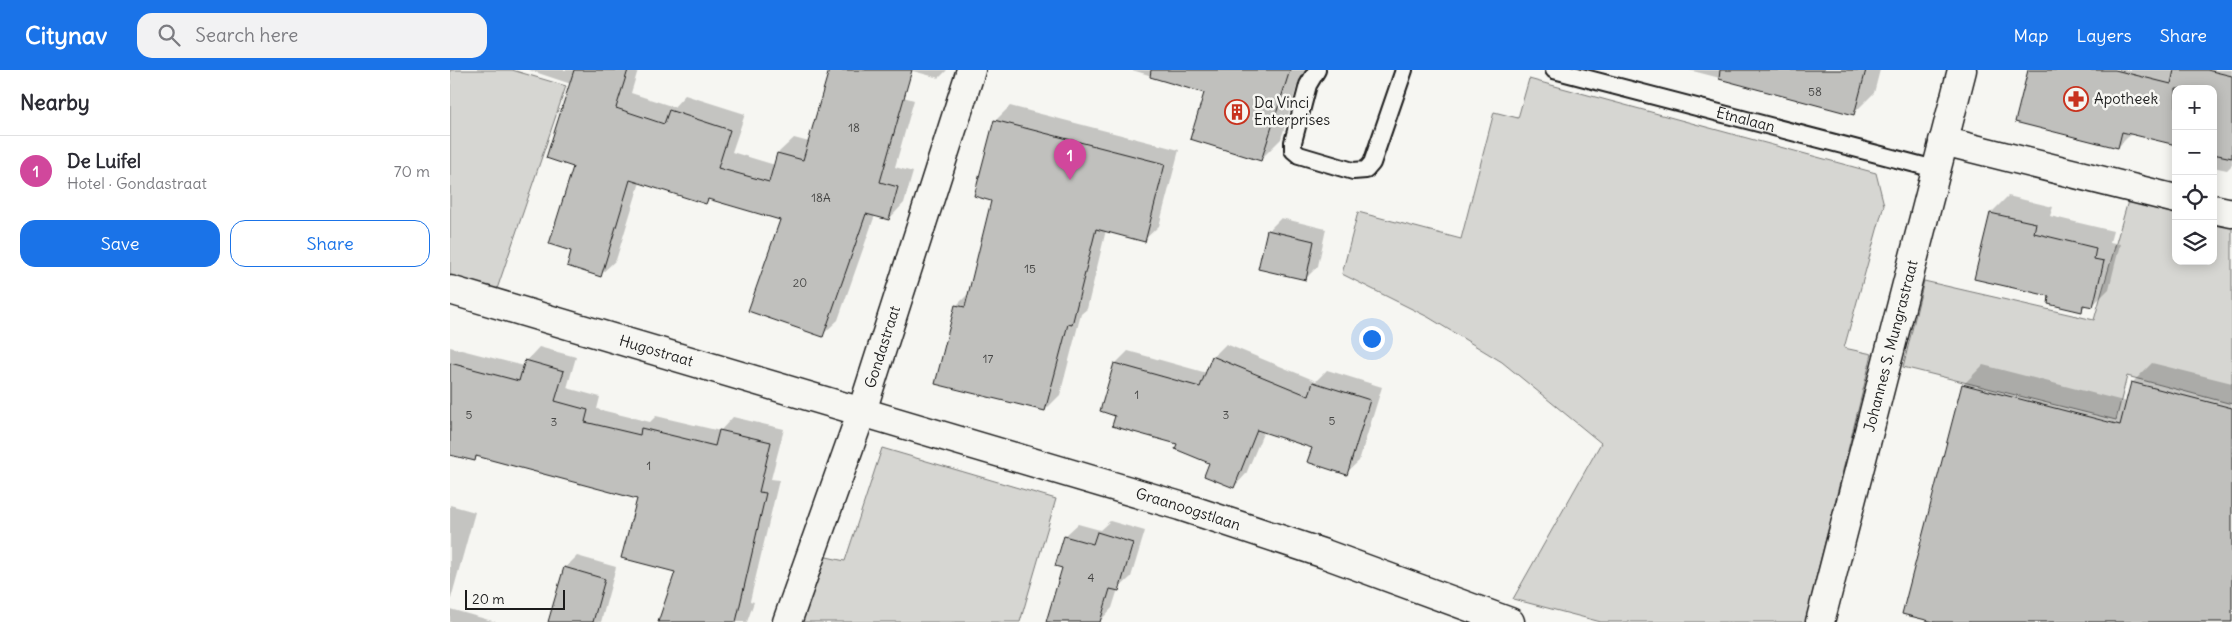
<!DOCTYPE html>
<html lang="en">
<head>
<meta charset="utf-8">
<style>
  body { margin:0; font-family:Delius,sans-serif; background:#f2f2f3; color:#2b2b33 }
  .controls { position:absolute; right:15px; top:15px; display:grid; overflow:hidden; border-radius:10px; box-shadow:0 2px 12px #0003 }
  .controls button { width:45px; height:45px; display:grid; place-items:center; padding:0; border:0; border-bottom:1px solid #e1e1e2; background:#fff; color:#2b2b33; font:25px sans-serif }
  .scale { position:absolute; left:15px; bottom:12px; width:100px; box-sizing:border-box; padding-left:5px; border:2px solid #1c1c1c; border-top:0; font-size:14px; line-height:18px; white-space:nowrap; color:#1c1c1c; -webkit-text-stroke:4px #f6f6f2; paint-order:stroke }
  .you { position:absolute; left:921px; top:268px; width:18px; height:18px; margin:-12px; border:4px solid #fff; border-radius:50%; background:#1a73e8; box-shadow:0 0 0 8px #1a73e833 }
  .badge { display:grid; place-items:center; width:32px; height:32px; border-radius:50%; background:#1a73e8; color:#fff; font-size:16px; font-weight:700 }
  .pin { position:absolute; translate:-50% -41px; filter:drop-shadow(0 1px 2px #0008) }
  .pin::after { content:''; position:absolute; top:26px; width:18px; height:15px; background:inherit; clip-path:polygon(0 0,100% 0,50% 100%) }
  .list { margin:0; padding:0; list-style:none }
  h2 { display:flex; justify-content:space-between; align-items:center; height:65px; margin:0; padding:0 20px; font-size:21px }
  h2 small { font-size:16px; font-weight:400; color:#7c7c81 }
  .list li { display:grid; grid-template-columns:32px 1fr auto; gap:15px; align-items:center; box-sizing:border-box; height:70px; padding:0 20px; border-top:1px solid #e1e1e2 }
  .list b { display:block; font-size:19px; white-space:nowrap }
  .list p { margin:0; font-size:16px; white-space:nowrap; color:#7c7c81 }
  .list em { font-size:16px; font-style:normal; color:#7c7c81 }
  .actions { display:flex; gap:10px; padding:15px 20px }
  .actions a { flex:1; padding:11px 0; border:1px solid #1a73e8; border-radius:15px; text-align:center; font-size:18px; color:#1a73e8 }
  .actions .main { background:#1a73e8; color:#fff }
  .icon { flex:none; width:28px; height:28px; fill:none; stroke:currentColor; stroke-width:2; stroke-linecap:round; stroke-linejoin:round }
  .map { position:relative; flex:none; width:1782px; height:552px; overflow:hidden }
  header { display:flex; align-items:center; gap:30px; box-sizing:border-box; height:70px; padding:0 25px; background:#1a73e8; color:#fff }
  header strong { font-size:24px }
  nav { display:flex; gap:28px; margin-inline-start:auto; font-size:18px }
  .search { width:350px; height:45px; background:#f2f2f3; display:flex; align-items:center; gap:12px; box-sizing:border-box; padding:0 18px; border-radius:15px; color:#7c7c81; font-size:19px }
  main { display:flex }
  aside { flex:1; background:#fff }
  .map>svg:first-child { display:block }
  .green { fill:#d6d6d2; stroke:#797977 }
  .shadow { fill:#0003 }
  .building { fill:#c0c0bd; stroke:#1c1c1c }
  .lines { fill:none; stroke-linecap:round; stroke-linejoin:round }
  .lane-casing { stroke:#1c1c1c; stroke-width:20 }
  .street-casing { stroke:#1c1c1c; stroke-width:31 }
  .secondary-casing { stroke:#1c1c1c; stroke-width:31 }
  .lane { stroke:#f6f6f2; stroke-width:16 }
  .street { stroke:#f6f6f2; stroke-width:28 }
  .secondary { stroke:#f6f6f2; stroke-width:28 }
  .labels { text-anchor:middle; stroke-width:5; stroke-linejoin:round; paint-order:stroke }
  .number-label { font-size:12px; fill:#454544 }
  .poi-label { font-size:15px; fill:#1c1c1c; stroke:#f6f6f2; text-anchor:start }
  .street-label { font-size:15px; fill:#1c1c1c; stroke:#f6f6f2 }
</style>
</head>
<body>
<header>
<strong>Citynav</strong>
<div class="search"><svg class="icon" aria-label="search" viewBox="0 0 24 24"><circle cx="10" cy="10" r="6"/><path d="M15 15l6 6"/></svg>Search here</div>
<nav><a>Map</a><a>Layers</a><a>Share</a></nav>
</header>
<main>
<aside>
<h2>Nearby<small></small></h2>
<ul class="list">
<li><span class="badge" style="background:#d1479c">1</span><div><b>De Luifel</b><p>Hotel · Gondastraat</p></div><em>70 m</em></li>
</ul>
<div class="actions"><a class="main">Save</a><a>Share</a></div>
</aside>
<div class="map">
<svg width="1782" height="552" viewBox="0 0 1782 552">
  <rect width="100%" height="100%" fill="#f6f6f2"/>
  <filter id="ink" filterUnits="userSpaceOnUse"><feTurbulence type="fractalNoise" baseFrequency=".02" numOctaves="2"/><feDisplacementMap in="SourceGraphic" scale="10" xChannelSelector="R" yChannelSelector="G"/><feConvolveMatrix kernelMatrix="1 2 1 2 8 2 1 2 1" color-interpolation-filters="sRGB"/></filter>
  <g filter="url(#ink)">
    <path class="green" d="M0,0H62L116,16L46,222L0,206Z
      M1079,9L1426,103L1434,135L1394,278L1422,284L1355,552H1151L1063,529L1151,373L1052,292L978,247L892,204L908,142L1011,169L1044,42L1068,48Z
      M1678,131L1726,142V191H1763V151L1782,155V334L1677,306L1666,350L1453,297L1474,211L1644,250Z
      M432,378L606,429L570,552H348L372,486L395,491Z"/>
    <path class="shadow" d="M79,0H188L181,23L224,37L235,25L295,44L282,82L325,95L328,83L344,68L359,72L389,9L464,30L445,97L463,102L454,133L439,149L425,145L388,250L372,265L331,149L260,129L256,133L190,112L166,190L150,205L122,180L125,96L121,14Z
      M459,0H497L489,8Z
      M682,0H862L848,13L831,69L811,89L756,22Z
      M1239,0H1430L1424,23L1404,43Z
      M1580,0H1782V95L1777,100L1763,97V19H1726L1668,77Z
      M560,36L729,80L709,156L694,170L656,160L637,239L631,244L610,325L595,340L506,236L520,222L543,130L526,125L546,50Z
      M1558,126L1603,137L1600,146L1663,161L1660,172L1670,174L1659,219L1642,236L1637,234L1631,240L1601,225L1526,208L1541,143Z
      M831,148L876,159L868,196L855,209L818,161Z
      M776,274L866,311L877,300L932,317L909,391L896,403L863,377L814,361L796,404L784,417L761,392L728,374L666,345L665,294L678,281L757,303L763,287Z
      M0,277L74,296L76,291L89,277L126,287L117,318L150,327L147,339L200,352L206,346L270,361L283,347L334,359L321,409L329,410L300,531L304,532L297,552H209L226,501L188,428L29,385L24,390L0,384Z
      M1702,293L1782,313V552H1489L1513,315L1533,295L1677,332L1682,313Z
      M0,435L25,442L0,532Z
      M660,451L695,461L681,507L668,519L662,538L650,551L612,552L615,466L628,454L650,460Z
      M127,486L166,497L151,552H99L115,498Z
      M0,539L46,552H0Z"/>
    <path class="building" d="M124,0H178L166,38L214,54L219,40L280,60L268,98L319,112L327,83L353,90L379,0H462L430,112L448,117L439,150L416,144L373,267L298,241L330,150L258,129L256,134L180,110L151,207L117,196L121,181L99,174L123,97L96,88Z
      M701,0H840L811,91L740,69L754,23L700,7Z
      M1270,0H1416L1404,45L1269,9Z
      M1578,0H1665L1721,14L1724,0H1757L1782,6V88L1763,84V19H1726V75L1672,62L1668,78L1565,52Z
      M544,50L715,94L695,172L646,159L622,255L618,254L595,341L485,314L505,235L515,237L541,131L524,126Z
      M1540,143L1586,153L1584,163L1646,178L1644,189L1654,191L1643,237L1633,235L1632,242L1598,234L1599,226L1524,209Z
      M817,160L864,171L856,210L808,199Z
      M762,286L859,326L863,312L920,330L897,405L857,392L862,378L807,360L784,418L754,406L759,393L725,379L727,374L662,356L665,346L650,341L664,293L750,317Z
      M75,290L114,301L105,331L138,340L135,352L190,365L191,358L265,376L269,360L321,372L309,422L316,423L286,552H208L225,502L171,488L187,429L26,386L25,391L0,385V293L69,311Z
      M1681,312L1782,338V552H1484L1452,544L1512,314L1670,355Z
      M647,462L683,473L669,521L660,519L650,552H596L612,498L605,496L614,466L643,474Z
      M114,497L155,509L143,552H98Z"/>
    <g class="lines">
      <defs>
        <g id="lane">
          <path d="M867,0L858,15L843,72V80L849,85L903,101L916,100L922,93L954,0"/>
          <path id="s1" d="M1104,0L1485,99"/>
        </g>
        <g id="street">
          <path d="M1493,71L1726,129"/>
          <path d="M1763,139L1782,143"/>
          <path id="s2" d="M0,220L730,436L875,484L1060,552"/>
          <path id="s3" d="M337,552L412,341L521,0"/>
        </g>
        <g id="secondary">
          <path id="s4" d="M1370,552L1512,0"/>
        </g>
      </defs>
      <use href="#lane" class="lane-casing"/>
      <use href="#street" class="street-casing"/>
      <use href="#secondary" class="secondary-casing"/>
      <use href="#lane" class="lane"/>
      <use href="#street" class="street"/>
      <use href="#secondary" class="secondary"/>
    </g>
  </g>
  <defs>
    <symbol id="pharmacy-ring" viewBox="-11 -11 22 22"><circle r="9.5" fill="#f6f6f2" stroke="#c8321e" stroke-width="1.5"/><path d="M-2-6h4v4h4v4h-4v4h-4v-4h-4v-4h4Z" fill="#c8321e"/></symbol>
    <symbol id="building-ring" viewBox="-11 -11 22 22"><circle r="9.5" fill="#f6f6f2" stroke="#c8321e" stroke-width="1.5"/><path d="M-4-6H4V6H1V3H-1V6H-4ZM-2.5-4.3h1.7v1.8h-1.7ZM.8-4.3h1.7v1.8H.8ZM-2.5-1h1.7V.8h-1.7ZM.8-1h1.7V.8H.8Z" fill="#c8321e"/></symbol>
  </defs>
  <g fill-rule="evenodd">
    <use href="#pharmacy-ring" x="1612" y="15" width="28" height="28"/>
    <use href="#building-ring" x="773" y="28" width="28" height="28"/>
  </g>
  <g class="labels">
    <g class="number-label">
      <text x="1365" y="26">58</text>
      <text x="404" y="62">18</text>
      <text x="371" y="132">18A</text>
      <text x="580" y="203">15</text>
      <text x="350" y="217">20</text>
      <text x="538" y="293">17</text>
      <text x="687" y="329">1</text>
      <text x="19" y="349">5</text>
      <text x="776" y="349">3</text>
      <text x="882" y="355">5</text>
      <text x="104" y="356">3</text>
      <text x="199" y="400">1</text>
      <text x="641" y="512">4</text>
    </g>
    <g class="poi-label">
      <text x="1644" y="34">Apotheek</text>
      <text x="804" y="38">Da Vinci<tspan x="804" dy="17">Enterprises</tspan></text>
    </g>
    <g class="street-label">
      <text dy="5" stroke="none"><textPath href="#s1" startOffset="198">Etnalaan</textPath></text>
      <text dy="5" stroke="none"><textPath href="#s4" startOffset="285">Johannes S. Mungrastraat</textPath></text>
      <text dy="5" stroke="none"><textPath href="#s3" startOffset="291">Gondastraat</textPath></text>
      <text dy="5" stroke="none"><textPath href="#s2" startOffset="215">Hugostraat</textPath></text>
      <text dy="5" stroke="none"><textPath href="#s2" startOffset="770">Graanoogstlaan</textPath></text>
    </g>
  </g>
</svg>
<div class="controls">
<button>+</button>
<button>−</button>
<button><svg class="icon" aria-label="locate" viewBox="0 0 24 24"><circle cx="12" cy="12" r="6"/><path d="M12 2v4M12 18v4M2 12h4M18 12h4"/></svg></button>
<button><svg class="icon" aria-label="layers" viewBox="0 0 24 24"><path d="M12 4l9 5-9 5-9-5zM3 14l9 5 9-5"/></svg></button>
</div>
<div class="scale">20 m</div>
<div class="you"></div>
<div class="pin badge" style="left:620px;top:110px;background:#d1479c">1</div>
</div>
</main>
</body>
</html>
